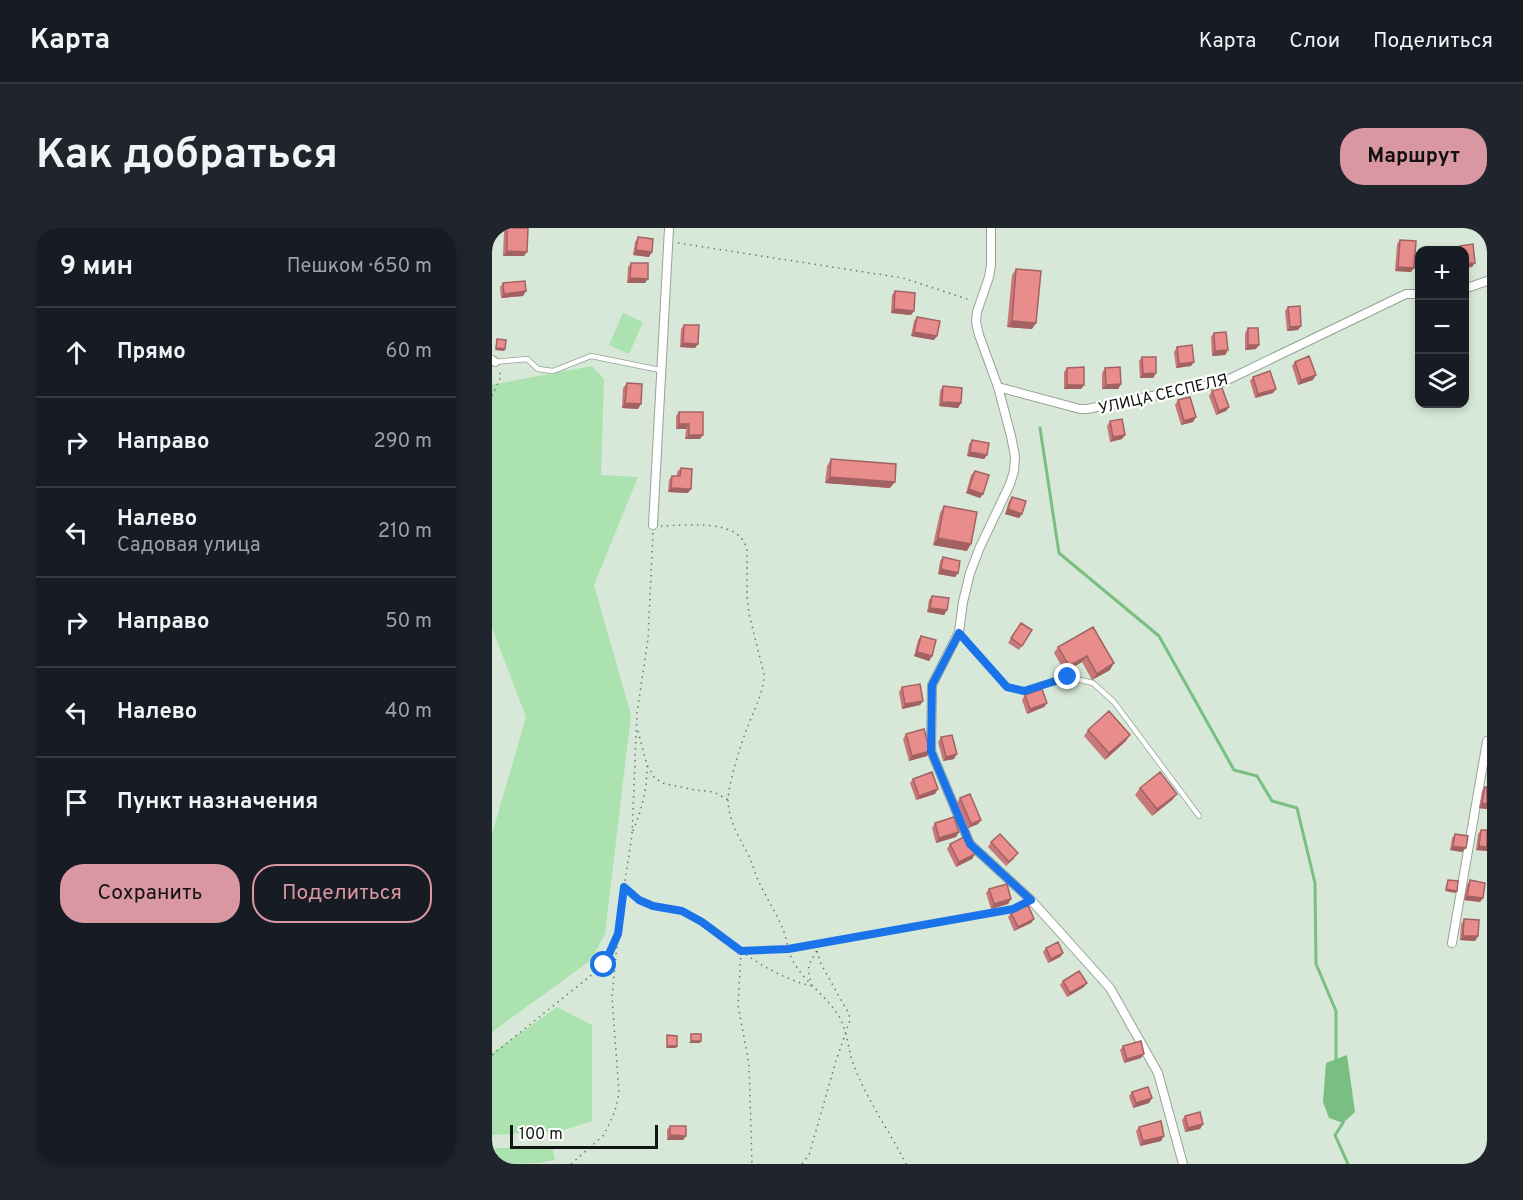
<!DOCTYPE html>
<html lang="ru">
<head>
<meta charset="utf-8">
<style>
  body { margin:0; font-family:Overpass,sans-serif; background:#20242c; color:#f1f3f6 }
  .controls { position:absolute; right:18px; top:18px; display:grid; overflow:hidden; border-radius:12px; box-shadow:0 3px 9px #0003 }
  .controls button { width:54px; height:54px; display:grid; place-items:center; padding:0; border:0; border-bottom:2px solid #363941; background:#171b24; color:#f1f3f6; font:30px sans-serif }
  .scale { position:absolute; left:18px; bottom:15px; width:148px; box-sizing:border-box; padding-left:6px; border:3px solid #101610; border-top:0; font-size:16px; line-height:21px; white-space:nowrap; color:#101610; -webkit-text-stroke:4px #fff; paint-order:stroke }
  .stop { position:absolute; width:18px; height:18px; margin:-14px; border:4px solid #1a73e8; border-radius:50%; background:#fff }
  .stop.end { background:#1a73e8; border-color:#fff; box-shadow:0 2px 6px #0008 }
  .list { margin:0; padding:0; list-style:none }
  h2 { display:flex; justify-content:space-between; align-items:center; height:78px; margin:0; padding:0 24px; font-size:26px }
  h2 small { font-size:20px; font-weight:400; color:#9ea1a6 }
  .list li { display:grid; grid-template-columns:39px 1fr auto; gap:18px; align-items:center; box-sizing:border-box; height:90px; padding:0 24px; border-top:2px solid #363941 }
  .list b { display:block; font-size:22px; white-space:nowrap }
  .list p { margin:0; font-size:20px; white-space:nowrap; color:#9ea1a6 }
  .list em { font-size:20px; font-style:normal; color:#9ea1a6 }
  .actions { display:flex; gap:12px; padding:18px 24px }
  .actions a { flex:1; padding:14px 0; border:2px solid #d897a1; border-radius:24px; text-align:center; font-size:21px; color:#d897a1 }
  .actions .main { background:#d897a1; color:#111 }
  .icon { flex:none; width:33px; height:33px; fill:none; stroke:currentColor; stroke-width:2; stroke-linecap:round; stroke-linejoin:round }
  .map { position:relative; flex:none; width:995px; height:936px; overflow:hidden; border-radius:24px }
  header { display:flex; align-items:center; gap:36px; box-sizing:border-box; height:84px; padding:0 30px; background:#171b24; border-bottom:2px solid #363941 }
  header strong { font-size:28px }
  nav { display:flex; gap:33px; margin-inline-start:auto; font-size:21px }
  .intro { display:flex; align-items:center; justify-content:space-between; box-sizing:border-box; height:144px; padding:0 36px }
  h1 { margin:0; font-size:42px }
  .button { padding:15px 27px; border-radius:24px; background:#d897a1; color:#111; font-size:21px; font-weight:700 }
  main { display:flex; gap:36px; padding:0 36px }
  aside { flex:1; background:#171b24; border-radius:24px; box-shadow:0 3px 9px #0003 }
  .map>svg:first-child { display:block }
  .green { fill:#abe2b0 }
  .water { fill:#79bf81 }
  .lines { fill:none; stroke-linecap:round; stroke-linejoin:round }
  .stream { stroke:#79bf81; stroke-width:3 }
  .lane-casing { stroke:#94a495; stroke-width:6 }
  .street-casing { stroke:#94a495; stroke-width:10 }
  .path { stroke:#6c786d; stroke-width:1.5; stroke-dasharray:1.5 4.5; stroke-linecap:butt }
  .lane { stroke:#fff; stroke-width:4.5 }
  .street { stroke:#fff; stroke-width:8 }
  .wall { fill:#c87878 }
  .shaded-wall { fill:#a36262 }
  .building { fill:#e98c8c; stroke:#a36262; stroke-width:1.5 }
  .route { stroke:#1a73e8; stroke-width:8 }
  .labels { text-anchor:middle; stroke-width:4.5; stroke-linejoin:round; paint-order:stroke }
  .street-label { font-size:16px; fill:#101610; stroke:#fff }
</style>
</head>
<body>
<header>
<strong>Карта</strong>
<nav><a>Карта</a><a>Слои</a><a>Поделиться</a></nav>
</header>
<div class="intro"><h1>Как добраться</h1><a class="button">Маршрут</a></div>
<main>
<aside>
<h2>9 мин<small>Пешком · 650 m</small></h2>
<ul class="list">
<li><svg class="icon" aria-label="ahead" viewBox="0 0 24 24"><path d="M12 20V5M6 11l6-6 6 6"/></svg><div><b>Прямо</b></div><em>60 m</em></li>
<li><svg class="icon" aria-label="right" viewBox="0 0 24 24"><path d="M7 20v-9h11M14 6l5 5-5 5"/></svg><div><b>Направо</b></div><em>290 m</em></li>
<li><svg class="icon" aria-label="left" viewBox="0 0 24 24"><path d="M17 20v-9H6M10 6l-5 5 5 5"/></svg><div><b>Налево</b><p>Садовая улица</p></div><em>210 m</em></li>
<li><svg class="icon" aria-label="right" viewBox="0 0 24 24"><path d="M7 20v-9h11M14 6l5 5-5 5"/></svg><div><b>Направо</b></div><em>50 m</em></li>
<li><svg class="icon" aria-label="left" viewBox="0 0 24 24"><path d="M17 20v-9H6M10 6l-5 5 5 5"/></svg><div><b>Налево</b></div><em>40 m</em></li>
<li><svg class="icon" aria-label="arrive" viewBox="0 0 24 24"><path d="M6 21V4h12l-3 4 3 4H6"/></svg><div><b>Пункт назначения</b></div></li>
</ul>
<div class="actions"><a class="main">Сохранить</a><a>Поделиться</a></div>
</aside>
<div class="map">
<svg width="995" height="936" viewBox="0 0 995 936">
  <rect width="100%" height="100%" fill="#d7e8d8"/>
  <path class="green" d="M131,85L151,94L137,126L117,117Z
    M100,138L112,151L109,247L146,249L102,357L139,487L113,706L99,732L0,804V606L34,489L0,400V155L4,156Z
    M65,779L100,797V893L69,903L0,907V825Z
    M0,920H51L61,922L63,932L46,935L0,936Z"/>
  <path class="water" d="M855,827L863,884L851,895L837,890L831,874L834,835Z"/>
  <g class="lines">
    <path class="stream" d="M548,200L567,325L667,408L742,542L765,548L780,573L805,580L823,655L824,736L844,783V835
      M851,893V895L843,907L856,936"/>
    <defs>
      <path id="lane" d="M3,134L35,131L46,141L61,143L99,128L168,142
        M467,404L515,459L532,463L576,449L601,455L622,474L707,588"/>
      <path id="street" d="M499,0V37L497,49L485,84L484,94L487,107L506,159L519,208L523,228L522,243L518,256L488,319L478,345L471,374L467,404L440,457L439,523L478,616L539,672L618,760L666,845L691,936
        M972,61L995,53
        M0,132L3,134
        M506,159L588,181H595L731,154L914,66H928
        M161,297L177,0
        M960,715L995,513"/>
    </defs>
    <use href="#lane" class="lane-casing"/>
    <use href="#street" class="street-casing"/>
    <path class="path" d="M186,15L411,50L478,72
      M0,168L9,148L7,143
      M169,298C194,298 248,289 255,322V368L257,386L272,446C272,465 262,481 256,498C249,515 236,557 236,573C237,594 248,611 257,628C261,637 263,646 267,654C277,676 293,696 296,721L521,681L529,677
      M161,305L156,411L145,485L140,607L132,659L147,672L161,678L191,683L210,694L249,723L296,721C305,751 333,764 348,790C356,805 356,823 362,838C375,872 398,904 414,936
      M146,503L155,537L162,549L170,555L203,562L222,564L236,572
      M141,603C150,580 155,563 155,538
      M249,723C271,739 293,751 319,758
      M249,724L246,777L257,836L260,936
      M320,758C312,733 320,736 328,715
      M0,827L112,737L126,706L132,660
      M79,936L112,907L123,883L127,865L120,769L126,706
      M310,936L317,927L344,833L358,792L357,786L329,736L325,723"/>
    <use href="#lane" class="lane"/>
    <use href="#street" class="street"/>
  </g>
  <path class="wall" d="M14,0H36L32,28H11L12,2Z
    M146,9L157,29L141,27L143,14Z
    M908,12L919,44L903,43L905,16Z
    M139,35L153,55H135L136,39Z
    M524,41L540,101L515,99L520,47Z
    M11,55L34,63L31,68L9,70L8,59Z
    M403,63L419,87L399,85L400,67Z
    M796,79L809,98L806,102L795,103L793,83Z
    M425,89L442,112L419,108L422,93Z
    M192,97L206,116L203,120L188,119L189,101Z
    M756,100L764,121L753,122V105Z
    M722,105L736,122L733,127L720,128L719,109Z
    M685,119L699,138L684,140L682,124Z
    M650,129L664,145L661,150H648L647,133Z
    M803,134L821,152L806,157L800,138Z
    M575,140L592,157L589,161H572V144Z
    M613,140L629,156L626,161H610V145Z
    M761,149L784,161L781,165L763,170L758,153Z
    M135,155L146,181L130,180L131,160Z
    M451,158L469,175L466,180L447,178L448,163Z
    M720,163L737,179L734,183L724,187L717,168Z
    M686,172L704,189L701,194L689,197L683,177Z
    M187,184L208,211H193L194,201H184V188Z
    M618,193L633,207L630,211L618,214L615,198Z
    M480,212L495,227L492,231L475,228L477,216Z
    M339,231L398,260L333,255L335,238Z
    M189,240L196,265L176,264L177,252L180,248H185V244Z
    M483,243L491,266L488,270L474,265L479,247Z
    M520,269L530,286L527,290L513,286L517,273Z
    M452,278L475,323L441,317L448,285Z
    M451,329L466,345L463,349L446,346L448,333Z
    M440,368L455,382L452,387L435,384L437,372Z
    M529,395L540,402L527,422L516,415Z
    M601,399L618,442L600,452L590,434L573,444L562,425L566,419Z
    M429,408L440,428L437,433L422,428L426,412Z
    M410,459L431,473L428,477L410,481L407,464Z
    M533,467L555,475L552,479L535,486L530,472Z
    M596,502L634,513L613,532L592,508Z
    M414,506L435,528L417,533L411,511Z
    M449,509L462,531L451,533L446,514Z
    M421,551L443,566L424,572L418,555Z
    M993,559L995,581L987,580L990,563Z
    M648,560L685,566L680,572L660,588L643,567Z
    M468,570L489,592L486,596L476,600L465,575Z
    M443,595L467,604L464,609L444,615L440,600Z
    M989,602H995V623L984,622L986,606Z
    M963,606L970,624L958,622L960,610Z
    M499,614L523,630L514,638L496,619Z
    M458,616L483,626L480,631L464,639L455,621Z
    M978,652L991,670L988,674L972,672L975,657Z
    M497,661L519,671L516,676L499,681L494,665Z
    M519,685L542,691L539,695L522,703L516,689Z
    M972,691L986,708L983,713L968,712L969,696Z
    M554,720L571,725L568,729L556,735L551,724Z
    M571,753L592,759L575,769L568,757Z
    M631,818L649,830L632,835L628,822Z
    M640,864L660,870L657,875L641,880L637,868Z
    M693,888L711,896L708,901L693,904L690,892Z
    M178,898L194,908L191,912H175V902Z
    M647,899L669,913L648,918L644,903Z"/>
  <path class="shaded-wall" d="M144,22L160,24L157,29L141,27Z
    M15,23L35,24L32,28H11Z
    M983,35L980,39L972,40V36Z
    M906,39L922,40L919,44L903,43Z
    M138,50L156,51L153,55H135Z
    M34,63L31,68L9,70L12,66Z
    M402,81L422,83L419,87L399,85Z
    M520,93L544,95L540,101L515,99Z
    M809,98L806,102L795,103L798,99Z
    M422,104L445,108L442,112L419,108Z
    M191,115L206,116L203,120L188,119Z
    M756,117H767L764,121L753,122Z
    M4,120L13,121L12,123L3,122Z
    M736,122L733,127L720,128L723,123Z
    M702,134L699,138L684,140L687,136Z
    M664,145L661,150H648L651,146Z
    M824,147L821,152L806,157L809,152Z
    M629,156L626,161H610L614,157Z
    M575,157H592L589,161H572Z
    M784,161L781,165L763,170L766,166Z
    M450,174L469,175L466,180L447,178Z
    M133,175L149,176L146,181L130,180Z
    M737,179L734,183L724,187L727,183Z
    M704,189L701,194L689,197L692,193Z
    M187,196H197L194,201H184Z
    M197,207H211L208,211H193Z
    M633,207L630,211L618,214L621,209Z
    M478,224L495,227L492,231L475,228Z
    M338,249L403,254L398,260L333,255Z
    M179,260L199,261L196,265L176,264Z
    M477,261L491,266L488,270L474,265Z
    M516,281L530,286L527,290L513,286Z
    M446,310L479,316L475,323L441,317Z
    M449,341L466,345L463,349L446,346Z
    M438,380L455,382L452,387L435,384Z
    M425,424L440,428L437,433L422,428Z
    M595,428L590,434L573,444L577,438Z
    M622,435L618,442L600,452L605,446Z
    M431,473L428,477L410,481L413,476Z
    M555,475L552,479L535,486L538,481Z
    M638,507L634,513L613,532L617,525Z
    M438,523L435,528L417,533L420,528Z
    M465,526L462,531L451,533L454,529Z
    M446,561L443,566L424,572L427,568Z
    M685,566L680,572L660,588L665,581Z
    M990,575L995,576V581L987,580Z
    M489,592L486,596L476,600L479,596Z
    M467,604L464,609L444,615L447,610Z
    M961,618L974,620L970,624L958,622Z
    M987,618L995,619V623L984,622Z
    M483,626L480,631L464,639L467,634Z
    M954,661L965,663L963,665L953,663Z
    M975,668L991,670L988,674L972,672Z
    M519,671L516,676L499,681L502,676Z
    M542,691L539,695L522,703L526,699Z
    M971,708H986L983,713L968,712Z
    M571,725L568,729L556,735L559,731Z
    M595,755L592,759L575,769L578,765Z
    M199,813H209L208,815H197Z
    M175,818H185L184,820H174Z
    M652,826L649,830L632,835L635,831Z
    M660,870L657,875L641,880L644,875Z
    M711,896L708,901L693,904L696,900Z
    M178,907L194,908L191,912H175Z
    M672,908L669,913L648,918L651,913Z"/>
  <path class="building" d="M15,0H36L35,24L15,23Z
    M146,9L161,11L160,24L144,22Z
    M908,12L924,13L922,40L906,39Z
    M981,16L983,35L972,36V22H968V18Z
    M946,19L957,20V22H945Z
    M139,35H156V51L138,50Z
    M524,41L549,43L544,95L520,93Z
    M33,53L34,63L12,66L11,55Z
    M403,63L423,65L422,83L402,81Z
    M808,78L809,98L798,99L796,79Z
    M425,89L448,93L445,108L422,104Z
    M192,97H207L206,116L191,115Z
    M756,100H766L767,117H756Z
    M734,104L736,122L723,123L722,105Z
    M5,111L14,112L13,121L4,120Z
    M700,117L702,134L687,136L685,119Z
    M817,128L824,147L809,152L803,134Z
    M650,129H664V145L651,146Z
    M592,139V157H575V140Z
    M628,139L629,156L614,157L613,140Z
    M778,143L784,161L766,166L761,149Z
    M135,155L150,156L149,176L133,175Z
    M451,158L470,160L469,175L450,174Z
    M730,160L737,179L727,183L720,163Z
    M698,169L704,189L692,193L686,172Z
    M187,184H211V207H197V196H187Z
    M630,191L633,207L621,209L618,193Z
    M480,212L497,215L495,227L478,224Z
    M339,231L404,236L403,254L338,249Z
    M189,240L200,241L199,261L179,260L180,248H188Z
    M483,243L497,247L491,266L477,261Z
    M520,269L534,273L530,286L516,281Z
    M452,278L485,284L479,316L446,310Z
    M451,329L468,333L466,345L449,341Z
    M440,368L457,370L455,382L438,380Z
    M529,395L540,402L530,418L519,410Z
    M601,399L622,435L605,446L595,428L577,438L566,419Z
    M429,408L444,412L440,428L425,424Z
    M428,456L431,473L413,476L410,459Z
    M550,461L555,475L538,481L533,467Z
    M617,483L638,507L617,525L596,502Z
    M432,501L438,523L420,528L414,506Z
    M460,507L465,526L454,529L449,509Z
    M440,544L446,561L427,568L421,551Z
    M668,544L685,566L665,581L648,560Z
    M993,559H995V576L990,575Z
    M478,566L489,592L479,596L468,570Z
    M462,589L467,604L447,610L443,595Z
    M989,602H995V619L987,618Z
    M508,606L526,625L517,634L499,614Z
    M963,606L976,608L974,620L961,618Z
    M474,608L483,626L467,634L458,616Z
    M956,652L966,653L965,663L954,661Z
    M978,652L993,655L991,670L975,668Z
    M515,656L519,671L502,676L497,661Z
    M536,677L542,691L526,699L519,685Z
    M972,691L987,692L986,708H971Z
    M566,714L571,725L559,731L554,720Z
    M587,743L595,755L578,765L571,753Z
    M199,806H209V813H199Z
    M175,807L185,808V818H175Z
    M649,813L652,826L635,831L631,818Z
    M656,859L660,870L644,875L640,864Z
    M708,884L711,896L696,900L693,888Z
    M669,893L672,908L651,913L647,899Z
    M178,898H194V908L178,907Z"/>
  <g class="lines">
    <path class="route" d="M112,737L126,706L132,659L147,672L161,678L190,683L210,694L249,723L296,721L521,681L539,672L478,616L439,523L440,457L467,405L515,459L532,463L576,449"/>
  </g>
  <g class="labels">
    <g class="street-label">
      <text transform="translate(671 165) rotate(-13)" y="6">УЛИЦА СЕСПЕЛЯ</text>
    </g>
  </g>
</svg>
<div class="controls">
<button>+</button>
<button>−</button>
<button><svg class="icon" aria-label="layers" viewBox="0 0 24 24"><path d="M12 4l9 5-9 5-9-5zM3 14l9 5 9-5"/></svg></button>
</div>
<div class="scale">100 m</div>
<div class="stop" style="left:112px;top:737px"></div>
<div class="stop end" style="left:576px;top:449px"></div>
</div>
</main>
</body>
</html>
